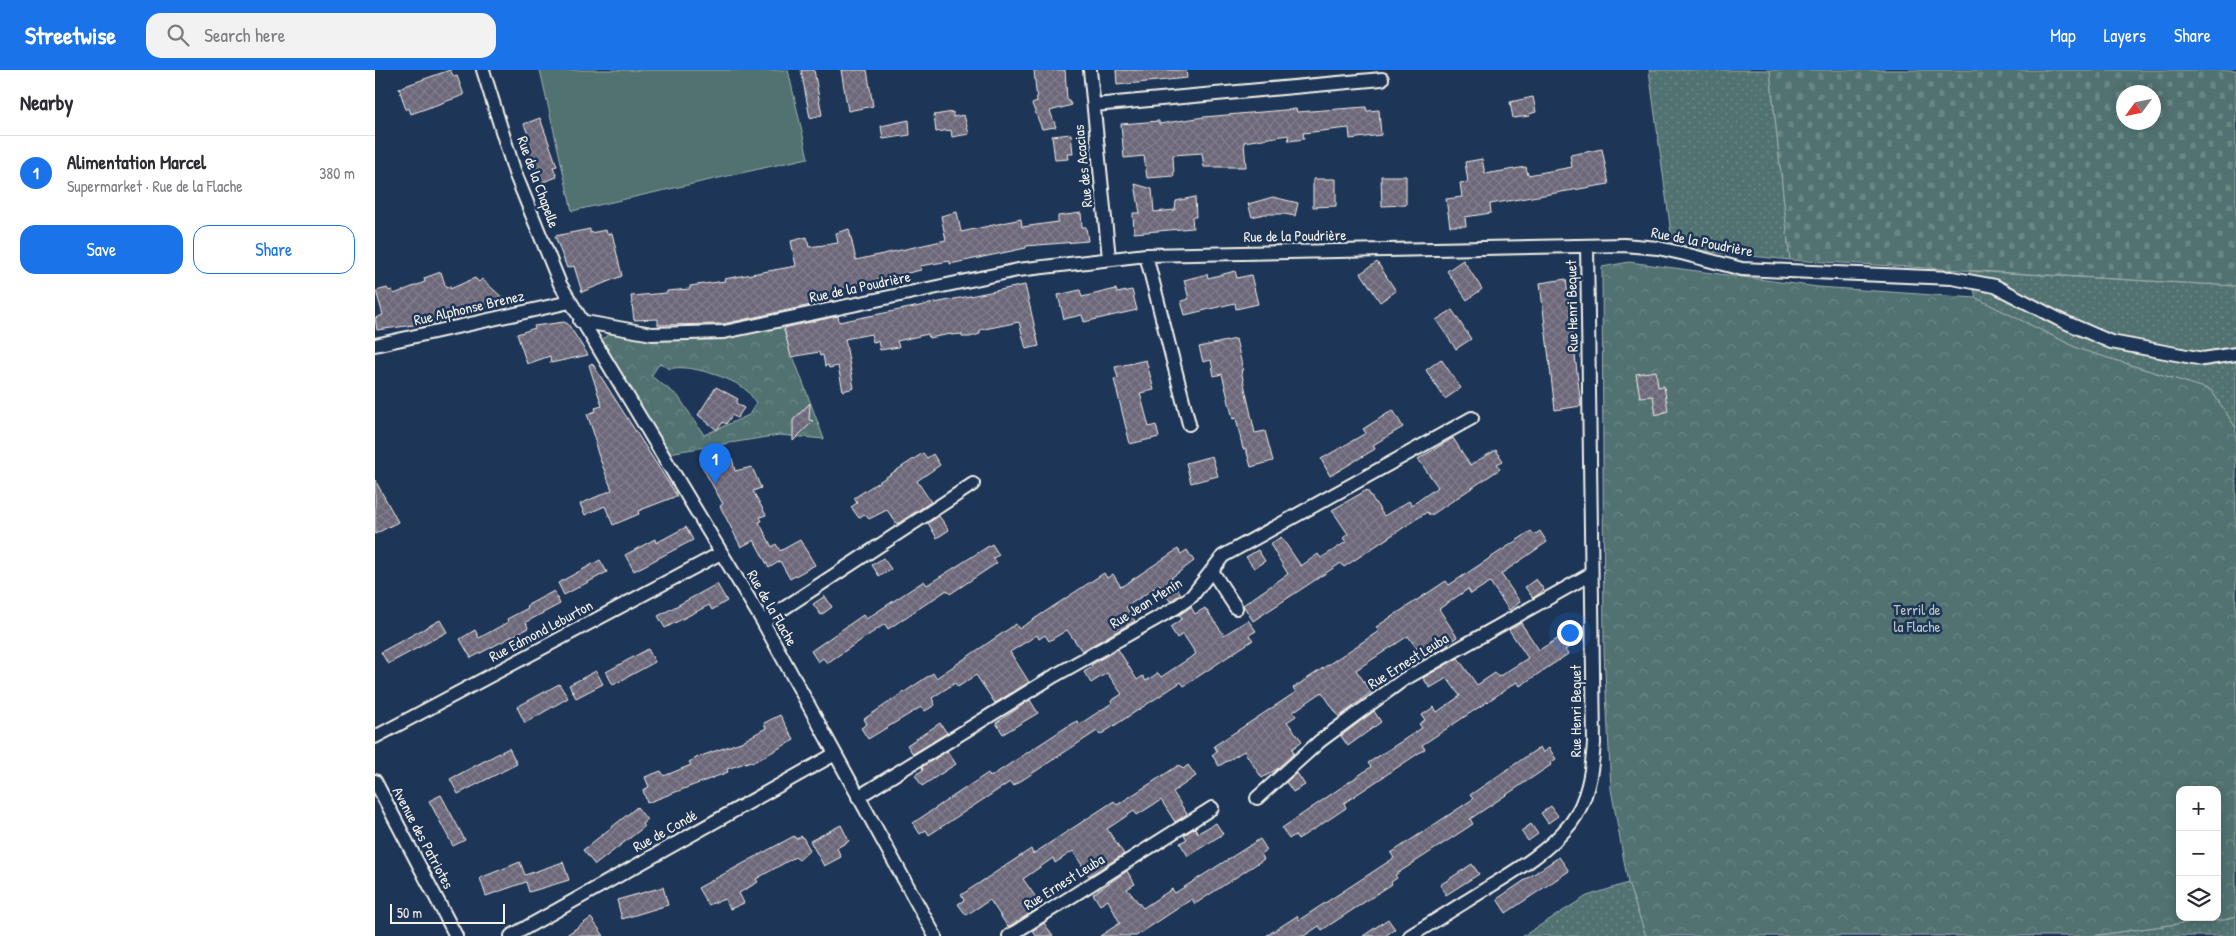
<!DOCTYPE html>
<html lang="en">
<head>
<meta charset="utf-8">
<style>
  body { margin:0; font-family:"Patrick Hand",sans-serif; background:#f2f2f3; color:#2b2b33 }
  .controls { position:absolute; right:15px; bottom:15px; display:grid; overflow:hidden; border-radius:10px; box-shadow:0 2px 12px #0003 }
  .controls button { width:45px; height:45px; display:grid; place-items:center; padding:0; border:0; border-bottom:1px solid #e1e1e2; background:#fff; color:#2b2b33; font:25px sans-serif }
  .compass { position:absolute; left:1741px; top:15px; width:45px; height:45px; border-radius:50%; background:#fff; box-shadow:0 2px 12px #0003; rotate:237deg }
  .scale { position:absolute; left:15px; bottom:12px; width:115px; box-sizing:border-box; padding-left:5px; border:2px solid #f4f1e8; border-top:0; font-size:14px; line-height:18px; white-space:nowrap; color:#f4f1e8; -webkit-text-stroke:4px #1d3557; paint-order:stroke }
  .you { position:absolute; left:1194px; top:562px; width:18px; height:18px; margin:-12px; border:4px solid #fff; border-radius:50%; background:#1a73e8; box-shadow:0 0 0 8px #1a73e833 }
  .badge { display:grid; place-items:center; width:32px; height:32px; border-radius:50%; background:#1a73e8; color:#fff; font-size:16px; font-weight:700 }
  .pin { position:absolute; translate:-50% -41px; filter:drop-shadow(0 1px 2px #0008) }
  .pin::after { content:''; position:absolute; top:26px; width:18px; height:15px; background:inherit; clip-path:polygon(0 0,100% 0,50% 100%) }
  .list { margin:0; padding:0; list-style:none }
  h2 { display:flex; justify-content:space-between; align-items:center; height:65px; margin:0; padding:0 20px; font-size:21px }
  h2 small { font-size:16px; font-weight:400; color:#7c7c81 }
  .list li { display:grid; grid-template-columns:32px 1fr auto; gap:15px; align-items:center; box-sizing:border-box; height:75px; padding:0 20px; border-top:1px solid #e1e1e2 }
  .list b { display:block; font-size:19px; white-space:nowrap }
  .list p { margin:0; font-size:16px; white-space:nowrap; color:#7c7c81 }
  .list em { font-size:16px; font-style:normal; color:#7c7c81 }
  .actions { display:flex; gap:10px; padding:15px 20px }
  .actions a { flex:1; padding:11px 0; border:1px solid #1a73e8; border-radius:15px; text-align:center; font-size:18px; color:#1a73e8 }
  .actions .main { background:#1a73e8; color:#fff }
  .icon { flex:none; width:28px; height:28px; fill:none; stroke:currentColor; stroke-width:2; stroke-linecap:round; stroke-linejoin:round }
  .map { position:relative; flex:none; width:1861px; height:866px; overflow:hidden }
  header { display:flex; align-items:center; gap:30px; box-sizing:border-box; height:70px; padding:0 25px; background:#1a73e8; color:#fff }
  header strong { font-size:24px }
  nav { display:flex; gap:28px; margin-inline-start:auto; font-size:18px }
  .search { width:350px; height:45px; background:#f2f2f3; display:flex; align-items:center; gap:12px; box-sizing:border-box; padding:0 18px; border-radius:15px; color:#7c7c81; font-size:19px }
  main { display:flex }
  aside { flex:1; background:#fff }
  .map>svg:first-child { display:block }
  .grass { fill:url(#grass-dots); stroke:#a2b2ac }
  .forest { fill:url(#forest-crowns); stroke:#a2b2ac; fill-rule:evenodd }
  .cemetery { fill:url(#cemetery-stones); stroke:#a2b2ac; fill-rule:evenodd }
  .park { fill:#517271; stroke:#a2b2ac }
  .building { fill:url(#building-cross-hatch); stroke:#f4f1e8 }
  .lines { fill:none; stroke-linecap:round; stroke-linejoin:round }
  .street-casing { stroke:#f4f1e8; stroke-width:16 }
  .street { stroke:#1d3557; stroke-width:12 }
  .labels { text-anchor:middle; stroke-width:5; stroke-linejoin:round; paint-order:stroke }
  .street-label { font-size:15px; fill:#f4f1e8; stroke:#1d3557 }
  .park-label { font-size:15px; fill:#bbc5be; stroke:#1d3557 }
</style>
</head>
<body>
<header>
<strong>Streetwise</strong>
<div class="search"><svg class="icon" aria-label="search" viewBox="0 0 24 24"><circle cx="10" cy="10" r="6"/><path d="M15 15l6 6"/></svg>Search here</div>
<nav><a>Map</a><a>Layers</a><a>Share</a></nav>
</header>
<main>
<aside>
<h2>Nearby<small></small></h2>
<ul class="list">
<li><span class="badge">1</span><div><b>Alimentation Marcel</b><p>Supermarket · Rue de la Flache</p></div><em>380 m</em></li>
</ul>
<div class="actions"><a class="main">Save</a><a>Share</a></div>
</aside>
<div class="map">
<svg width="1861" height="866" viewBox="0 0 1861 866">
  <defs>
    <pattern id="grass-dots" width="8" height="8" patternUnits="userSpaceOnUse" patternTransform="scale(1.25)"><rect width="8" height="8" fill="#517271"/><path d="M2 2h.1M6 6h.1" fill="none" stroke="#6b8785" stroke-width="1.8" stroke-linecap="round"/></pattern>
    <pattern id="forest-crowns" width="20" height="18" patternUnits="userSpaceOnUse" patternTransform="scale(1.25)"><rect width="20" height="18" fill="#517271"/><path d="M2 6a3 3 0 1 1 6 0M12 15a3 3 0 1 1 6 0" fill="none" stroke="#6b8785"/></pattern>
    <pattern id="cemetery-stones" width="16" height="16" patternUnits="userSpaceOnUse" patternTransform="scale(1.25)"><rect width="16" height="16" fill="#517271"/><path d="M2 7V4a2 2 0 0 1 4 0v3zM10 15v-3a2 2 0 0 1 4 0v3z" fill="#6b8785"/></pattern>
    <pattern id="building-cross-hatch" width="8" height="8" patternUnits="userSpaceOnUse" patternTransform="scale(1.25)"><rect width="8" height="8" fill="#6c6779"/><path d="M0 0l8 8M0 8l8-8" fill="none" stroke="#827d8c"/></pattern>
  </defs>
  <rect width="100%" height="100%" fill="#1d3557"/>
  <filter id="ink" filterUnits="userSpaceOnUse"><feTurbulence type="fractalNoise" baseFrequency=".02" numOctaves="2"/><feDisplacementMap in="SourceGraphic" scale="10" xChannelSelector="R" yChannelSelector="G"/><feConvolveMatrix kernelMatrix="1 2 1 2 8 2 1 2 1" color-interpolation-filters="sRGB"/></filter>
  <g filter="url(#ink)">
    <path class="grass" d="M1274,0H1395L1415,190L1298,178Z
      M1594,201L1861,216V358L1836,320L1704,279L1601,228Z
      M1253,813L1271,866H1148L1212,826Z
      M1861,846V866H1716L1808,853L1849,850Z"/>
    <path class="forest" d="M1254,192L1443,217L1601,228L1704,279L1836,320L1861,358V846L1849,850L1808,853L1716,866H1271L1253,813L1236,719L1229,583L1227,197ZM1805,720H1842V847H1805Z
      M406,254L449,369L404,365L294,383L225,271L237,262ZM285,293L295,299C311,293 358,308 371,320C375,323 378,329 381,333L374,345L329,365L303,326L276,306Z"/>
    <path class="cemetery" d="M1395,0H1861V216L1415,190ZM1748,22H1778V52H1748Z"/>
    <path class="park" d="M165,0H413L433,88L197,141Z"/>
    <path class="building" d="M75,0L79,7L82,6L89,25L36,44L34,38L31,40L24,18Z
      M426,0H439L447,45L435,48Z
      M466,0H492L498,36L473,41Z
      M659,0H690L692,29L697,35L675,41L681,57L667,59L657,34L662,32Z
      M741,0H811L812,8L742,15Z
      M1158,27L1161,42L1154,44L1155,46L1138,48L1135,32Z
      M991,37L992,41L1004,40L1006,65L975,69L974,58L928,63L929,69L914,71L913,65L869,72L871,97H829L827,83L798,85L799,106L772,108L769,86L749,88L746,54L784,51V54L829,47L921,39L922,42Z
      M578,42V47L589,45L594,64L577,67L576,60L561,62L559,45Z
      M165,48L182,96L178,97L182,107L165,113L148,69L154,67L149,54Z
      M534,50L535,65L508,69L506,56Z
      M696,64L698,84H692L693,89L680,90L677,66Z
      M1227,79L1234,114L1115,134L1116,143L1090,147L1091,156H1075L1071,129L1087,127L1085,113L1093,112L1090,92L1107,89L1110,104L1151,97L1153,105L1197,97L1195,85Z
      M1006,106H1031V135L1007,136Z
      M938,109H961V136L938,137Z
      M760,114L777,119L779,142L800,140L801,131L820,127L821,147H817L818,158L759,163L758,143H765Z
      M898,127L923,133L920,146L909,144H889L877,147L873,134Z
      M582,142L586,162L646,149L647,157L683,152V146L706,143L707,157H711L713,171L651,176V178L575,194V191L545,196L546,200L461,220L458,222L459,230L348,254L283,255V249L259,250L256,226L292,223V221L315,219V216L350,211L349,209L421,196L416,171L432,167L434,177L463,173L461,163L474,159L481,190L571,170L566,146Z
      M215,159V163L231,160L232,164L237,163L247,206L207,222L199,196L192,198L180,166Z
      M1088,190L1107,219L1092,230L1072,201Z
      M1002,192L1021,221L1005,232L986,203Z
      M860,201L862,208L876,205L883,234L861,239L860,233L810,245L806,231L814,229L809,210L832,204L833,208Z
      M66,202L71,218L75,216V219L100,208L104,212L107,209L131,231L75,250L2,260L0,248L8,245L1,221L12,218L14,221L17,220L19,224L50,212L49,208Z
      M1191,209L1206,336L1180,340L1165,213Z
      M650,215L664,276L651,279L644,252L605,260V264L595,267H587V264L576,265V264L554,268L553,264L522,271L524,277L505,280L503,271L498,272L496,264L470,269L479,318L468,321L463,296L454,298L453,295L450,296L448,285L445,286L444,282L416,287L409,258L463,246L464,252Z
      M741,219L742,223L757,220L762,240L709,252L707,245L689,249L683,225L705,220L707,227Z
      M1077,240L1096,269L1081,279L1061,250Z
      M189,252L193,254L213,285L176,293L175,286L152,294L142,264L160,258L159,256Z
      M861,269L868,300H866L880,363L890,361L898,391L876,397L871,379H868L861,348L858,349L847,304L839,306L836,290L828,292L824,277Z
      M1066,289L1086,318L1070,329L1051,300Z
      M771,290L779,320L765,323L774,357L781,355L784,367L755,374L739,309L743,308L740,297Z
      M217,293L302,426L263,441L264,444L238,455L230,436L210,445L205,434L237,420L223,384L220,373H222L212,344L221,341L220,338L227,336L214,295Z
      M1281,301L1283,317L1289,316L1293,341L1281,345L1278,326L1265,327L1261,304Z
      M341,317L363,329L361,333L369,338L362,348L357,345L351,354L348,352L342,360L323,345Z
      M435,333L434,350L438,351L418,371V350Z
      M1018,340L1028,357L998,375L1000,379L955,406L946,389L991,363L988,359Z
      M1078,368L1095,395L1121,380L1128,391L1122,394L1125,399L1055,446L1052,442L969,497L966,493L878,551L868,535L913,504L895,474L906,467L926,496L943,484L946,488L971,472L968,468L973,464L957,440L992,420L1009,446L1034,431L1037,435L1063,417L1043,389Z
      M548,383L552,388L558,384L565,395L542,411L556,432L522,454L512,440L494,449L489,444L484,448L476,437L482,433L479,428Z
      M351,386L352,389L357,388L360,401L377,397L386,418L378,421L391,445L385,447L387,451L384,452L397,477L401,474L405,481L425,470L440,495L415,509L405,491L394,498L379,470L366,477L345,436L348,434L325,393Z
      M837,386L843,406L816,413L811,393Z
      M0,410L23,452L0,464Z
      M564,446L574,460L562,468L553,453Z
      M311,457L318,470L259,501L250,485L280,469L281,473Z
      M1156,461L1159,465L1165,461L1172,472L1126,504L1145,532L1134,540L1115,512L1096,524L1093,519L1064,539L1082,567L1073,573L1074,575L1049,589L1033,566L981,600L996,622L964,647L947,622L918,642L921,646L912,652L927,671L917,679L919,683L902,699L887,708L869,681L844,696L837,685L842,681L839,676L921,622L918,618L1004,561L1001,557L1071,511L1074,515Z
      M617,474L624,485L618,488L622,493L575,524L572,520L513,559L510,554L452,593L448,588L443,592L436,581L488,545L491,549L549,511L552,515Z
      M803,479L806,484L812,480L819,491L796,508L806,524L795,531L784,515L751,537L760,551L707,581L692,560L674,571L670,565L664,569L662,565L635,582L654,612L620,633L601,605L583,617L580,613L557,628L560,635L550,641L546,637L493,669L486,658L492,654L489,649L558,603L561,608L641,554L644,559L729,503L732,508L738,504L746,517Z
      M883,480L890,491L879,498L871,487Z
      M508,488L516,499L504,506L497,495Z
      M225,490L232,502L189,525L183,513Z
      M1161,509L1169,520L1158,528L1150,517Z
      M342,514L352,531L337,540L334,535L290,558L283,546Z
      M179,521L185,534L151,552L153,558L96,588L85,569L100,560L104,568L133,552L132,549L153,538L151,536Z
      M450,526L457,537L446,545L438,534Z
      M816,537L820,544L830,538L849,565L873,550L881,561L874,565L878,570L809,616L806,612L725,665L722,661L638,716L635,712L554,765L551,760L545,764L538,753L613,703L615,707L696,654L702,651L705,654L737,633L736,631L747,624L732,603L716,613L709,602L717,597L716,595L743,579L762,610L768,606L771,611L783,603L786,607L821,584L808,564L802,568L795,557L807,549L804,545Z
      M65,550L72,562L13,594L6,582Z
      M1146,553L1164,580L1189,565L1196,576L1190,580L1193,584L1145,616L1142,612L1047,675L1050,679L969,733L971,738L947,754L923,769L920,765L914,769L907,758L996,697L993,693L1047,658L1044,654L1050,650L1047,645L1059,637L1062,642L1085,626L1072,608L1055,618L1048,608L1083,588L1102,615L1120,603L1123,607L1153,588L1134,560Z
      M273,579L280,592L238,615L231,602Z
      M221,601L228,614L201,628L194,615Z
      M184,614L193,628L150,653L142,637Z
      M655,630L663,643L628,664L621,653Z
      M999,641L1006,652L973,676L966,666Z
      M405,645L419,670L377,693L376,691L352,699L353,702L272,733L268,720L274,717L270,707L286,701L289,706L316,695L314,692L323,687L366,672L391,658L389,653Z
      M565,653L572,663L538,684L532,675Z
      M1165,677L1168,683L1174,678L1181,689L1175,693L1176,695L1095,749L1098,754L1020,805L1022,808L1016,812L1017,814L947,860L944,856L929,866H891L922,846L924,850L1019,788L1016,783L1098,729L1095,725Z
      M134,678L142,694L83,724L75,709Z
      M572,681L581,694L547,716L540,705L548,700L547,697Z
      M804,695L808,699L813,695L821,706L798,722L812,744L800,752L786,730L762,745L759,741L732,759L749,784L714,806L698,781L680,793L678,788L648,809L667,836L633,857L615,830L591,845L583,834L589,830L586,825L656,779L658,784L739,731L742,735Z
      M922,703L930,715L918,722L911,712Z
      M66,725L90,770L78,776L54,731Z
      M1176,736L1183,746L1173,753L1166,743Z
      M262,737L272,750L267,754L269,757L220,795L208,780Z
      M841,753L848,764L813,786L805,773L812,769L809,765L820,758L823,763Z
      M1156,754L1163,764L1153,771L1146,761Z
      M466,755L474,771L462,778L466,787L449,796L435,771Z
      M419,766L421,769L427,766L435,780L424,790L420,787L381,809L383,812L364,823L369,833L355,839L350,829L333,835L323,818Z
      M885,769L892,780L886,784L889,789L820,834L817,829L761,866H725L745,853L733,830L725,835L718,824L752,801L760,814L752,819L768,838L797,819L800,823Z
      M1184,787L1194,801L1131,843L1122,829Z
      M145,792L150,805L188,792L194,810L154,822L151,812L111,826L105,808Z
      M1097,794L1104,804L1071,825L1065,815Z
      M288,817L293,835L247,849L242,830Z
      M216,848L229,866H190Z
      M1013,849L1020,859L1010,866H988Z
      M669,853L678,866H661L658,861Z"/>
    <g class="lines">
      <defs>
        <path id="street" d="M108,0L140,103L185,214L388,552L560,866
          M715,0L734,188
          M719,35L1007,9
          M771,185L814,354
          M205,251L277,264L349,262L643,200L771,185L1249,175L1283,178L1310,184L1367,199L1577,208L1620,216L1683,249L1736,272L1828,289L1861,284
          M0,275L195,232
          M837,501L861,538
          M388,552L598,414
          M0,667L346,483
          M0,711L81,866
          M483,727L679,606L800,538L817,526L848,486L1097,348
          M882,728L945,671L1028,610L1216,504
          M136,866L460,684
          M634,866L837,738
          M1035,866C1060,851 1085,835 1109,820C1140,801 1173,782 1196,753C1213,730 1217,700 1219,673L1212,176"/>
      </defs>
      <use href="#street" class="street-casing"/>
      <use href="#street" class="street"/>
    </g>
  </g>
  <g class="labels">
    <g class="street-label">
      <text transform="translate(708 96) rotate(-96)" y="5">Rue des Acacias</text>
      <text transform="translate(163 112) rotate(70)" y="5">Rue de la Chapelle</text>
      <text transform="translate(920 166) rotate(-1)" y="5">Rue de la Poudrière</text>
      <text transform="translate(1327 172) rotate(11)" y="5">Rue de la Poudrière</text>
      <text transform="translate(485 217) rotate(-12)" y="5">Rue de la Poudrière</text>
      <text transform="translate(1197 236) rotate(-91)" y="5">Rue Henri Bequet</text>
      <text transform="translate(94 238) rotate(-13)" y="5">Rue Alphonse Brenez</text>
      <text transform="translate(771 533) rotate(-32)" y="5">Rue Jean Menin</text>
      <text transform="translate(397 538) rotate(60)" y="5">Rue de la Flache</text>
      <text transform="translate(166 561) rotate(-28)" y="5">Rue Edmond Leburton</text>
      <text transform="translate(1033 591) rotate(-32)" y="5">Rue Ernest Leuba</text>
      <text transform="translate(1201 641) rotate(-90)" y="5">Rue Henri Bequet</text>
      <text transform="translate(290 761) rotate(-29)" y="5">Rue de Condé</text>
      <text transform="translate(48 768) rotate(62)" y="5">Avenue des Patriotes</text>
      <text transform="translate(689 812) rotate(-32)" y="5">Rue Ernest Leuba</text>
    </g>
    <g class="park-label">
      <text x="1542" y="545">Terril de<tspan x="1542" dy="17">la Flache</tspan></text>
    </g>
  </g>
</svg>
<div class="controls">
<button>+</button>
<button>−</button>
<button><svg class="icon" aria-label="layers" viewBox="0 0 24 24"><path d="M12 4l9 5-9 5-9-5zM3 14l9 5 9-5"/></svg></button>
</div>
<svg class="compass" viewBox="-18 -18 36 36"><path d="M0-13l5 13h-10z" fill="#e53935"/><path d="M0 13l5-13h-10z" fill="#7c7c81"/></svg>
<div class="scale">50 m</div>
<div class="you"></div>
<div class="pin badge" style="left:340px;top:414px">1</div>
</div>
</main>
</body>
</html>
